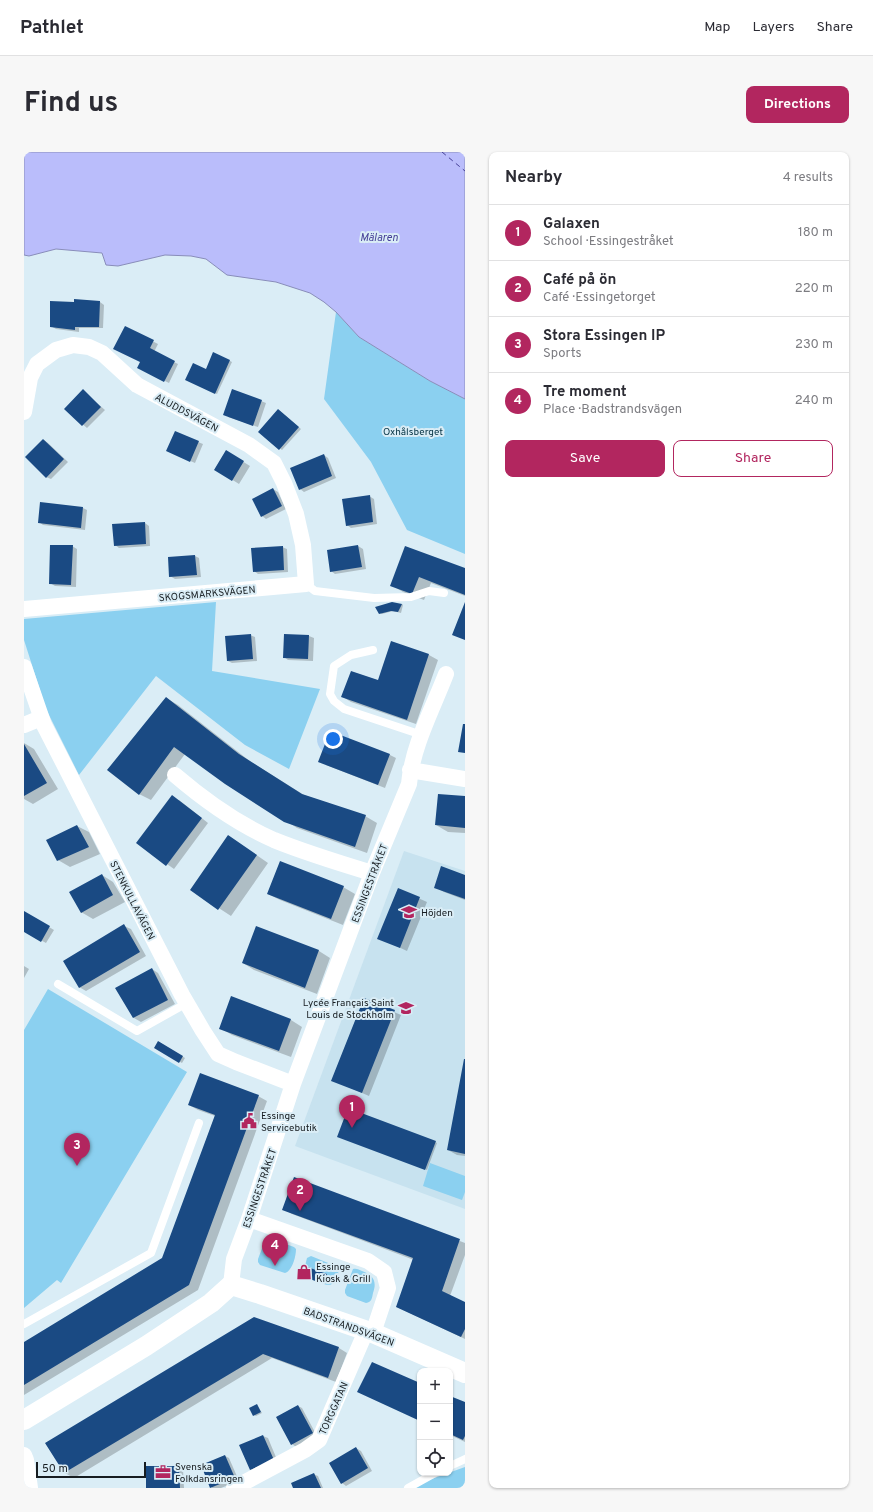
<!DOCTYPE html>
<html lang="en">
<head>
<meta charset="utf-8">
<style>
  body { margin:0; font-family:Overpass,sans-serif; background:#f7f7f7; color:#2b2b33 }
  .controls { position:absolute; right:12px; bottom:12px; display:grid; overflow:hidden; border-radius:8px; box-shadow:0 1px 3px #0004 }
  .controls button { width:36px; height:36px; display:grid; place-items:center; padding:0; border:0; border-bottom:1px solid #e1e1e2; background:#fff; color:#2b2b33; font:20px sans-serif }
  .scale { position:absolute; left:12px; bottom:10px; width:110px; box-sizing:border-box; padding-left:4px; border:2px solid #171d21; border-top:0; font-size:11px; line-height:14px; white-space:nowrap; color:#171d21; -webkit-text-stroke:3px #daedf6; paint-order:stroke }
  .you { position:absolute; left:309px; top:587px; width:14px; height:14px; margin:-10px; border:3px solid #fff; border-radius:50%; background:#1a73e8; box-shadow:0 0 0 6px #1a73e833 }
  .badge { display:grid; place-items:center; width:26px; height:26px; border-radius:50%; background:#b2265f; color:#fff; font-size:13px; font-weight:700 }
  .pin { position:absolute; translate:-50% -33px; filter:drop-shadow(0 1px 2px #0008) }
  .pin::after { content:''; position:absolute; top:21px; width:14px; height:12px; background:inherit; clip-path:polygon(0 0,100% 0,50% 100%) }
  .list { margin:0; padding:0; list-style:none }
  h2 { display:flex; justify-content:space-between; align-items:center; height:52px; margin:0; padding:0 16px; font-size:17px }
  h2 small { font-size:13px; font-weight:400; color:#7c7c81 }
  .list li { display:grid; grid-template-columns:26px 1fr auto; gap:12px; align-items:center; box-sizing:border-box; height:56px; padding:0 16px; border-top:1px solid #e1e1e2 }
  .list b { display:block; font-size:15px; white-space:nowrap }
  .list p { margin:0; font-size:13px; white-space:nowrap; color:#7c7c81 }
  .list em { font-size:13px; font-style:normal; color:#7c7c81 }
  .actions { display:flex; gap:8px; padding:12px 16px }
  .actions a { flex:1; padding:9px 0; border:1px solid #b2265f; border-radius:8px; text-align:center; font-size:14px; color:#b2265f }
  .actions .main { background:#b2265f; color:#fff }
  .icon { flex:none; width:22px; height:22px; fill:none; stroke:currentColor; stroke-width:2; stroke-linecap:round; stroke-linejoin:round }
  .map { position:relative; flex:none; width:441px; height:1336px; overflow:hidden; border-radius:8px }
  header { display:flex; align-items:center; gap:24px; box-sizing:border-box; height:56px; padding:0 20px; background:#fff; border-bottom:1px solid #e1e1e2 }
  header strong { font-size:19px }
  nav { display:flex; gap:22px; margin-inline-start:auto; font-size:14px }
  .intro { display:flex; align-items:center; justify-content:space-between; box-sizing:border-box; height:96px; padding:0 24px }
  h1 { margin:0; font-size:28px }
  .button { padding:10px 18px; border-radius:8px; background:#b2265f; color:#fff; font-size:14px; font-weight:700 }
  main { display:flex; gap:24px; padding:0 24px }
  aside { flex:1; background:#fff; border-radius:8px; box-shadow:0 1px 3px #0004 }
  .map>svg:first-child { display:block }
  .built { fill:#c7e2ef }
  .green { fill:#8bd0f0 }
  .water { fill:#babdfb; stroke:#898dba }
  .shadow { fill:#0003 }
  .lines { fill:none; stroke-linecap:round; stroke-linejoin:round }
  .ferry { stroke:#464098; stroke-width:1; stroke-dasharray:5 4; stroke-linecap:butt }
  .building { fill:#1a4a83 }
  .service { stroke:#fff; stroke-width:8 }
  .minor { stroke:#fff; stroke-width:16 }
  .tertiary { stroke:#fff; stroke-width:20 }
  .labels { text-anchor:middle; stroke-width:4; stroke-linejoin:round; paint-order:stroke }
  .street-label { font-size:10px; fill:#171d21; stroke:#daedf6 }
  .park-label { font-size:10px; fill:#053344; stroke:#daedf6 }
  .poi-label { font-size:10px; fill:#171d21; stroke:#daedf6; text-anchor:start }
  .water-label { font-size:11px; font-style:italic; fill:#464098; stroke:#daedf6 }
</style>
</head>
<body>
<header>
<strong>Pathlet</strong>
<nav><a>Map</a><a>Layers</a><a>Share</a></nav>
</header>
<div class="intro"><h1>Find us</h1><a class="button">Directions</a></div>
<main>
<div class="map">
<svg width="441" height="1336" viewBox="0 0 441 1336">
  <rect width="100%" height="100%" fill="#daedf6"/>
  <path class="built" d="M380,699L441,719V1057L271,994Z"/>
  <path class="green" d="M312,160L335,185L406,229L441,247V402L383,378L347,310L300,247Z
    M192,450L188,519L296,537L265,617L221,593L132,524L55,623L22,557L0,488V467Z
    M24,837L163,920L37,1131L33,1128L0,1156V878Z
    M406,1011L441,1024V1040L438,1048L399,1034Z
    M242,1086H245L270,1095L272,1097C272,1105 268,1119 261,1121L236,1113L234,1110V1107Z
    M287,1104L314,1115C316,1125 310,1136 300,1132L303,1122L281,1114L283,1106Z
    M329,1117C333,1116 335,1118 338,1119C350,1123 353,1130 349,1141C348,1146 348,1150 342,1151L323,1144L321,1141V1138Z
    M441,1315V1336H390L402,1329Z"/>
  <path class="water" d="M0,0H441V247L406,229L335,185L312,160L300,150L286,141L252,130L203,123L182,107L167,104L141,103L94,114L82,113L78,101L32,97L5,104L0,103Z"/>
  <path class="shadow" d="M76,150L80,153L79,176H55V180L32,177L27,174Z
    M101,175L134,192L130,200L154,212L145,231L119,218L117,210Z
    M190,201L208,210L193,242L163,228L182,218Z
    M209,238L242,251L234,275L204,265Z
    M59,239L81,258L63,276L41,257Z
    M256,259L277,277L258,298L236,280Z
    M20,288L24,291L44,310L27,327L22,325Z
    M174,290L179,292L171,311L148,301Z
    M202,299L226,314L215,332L191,317Z
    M300,303L304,306L312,326L280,340L276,337Z
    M249,337L254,340L262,357L242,367L238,364Z
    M345,344L350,347L353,372L327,376L323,373Z
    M59,356L63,358L61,378L19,373L15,370Z
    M121,371L125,374L126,394L95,396L91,393Z
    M48,394L53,397L52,435L31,434L26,431Z
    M334,394L339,397L342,417L311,422L307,419L304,398Z
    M258,395L263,397L264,420L234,422L230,419Z
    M382,395L441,417V444L407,431L400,448L379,440L367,433Z
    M171,404L175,406L177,425L151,427L146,424Z
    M378,452L379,453L377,461L369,459L358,462L356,461Z
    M226,483L231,485L233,509L208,511L204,509Z
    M261,483L285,484L290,486L289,509L264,508L260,505Z
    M368,490L405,503L414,508L392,572L327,550L319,545L355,529Z
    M142,546L154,553L227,610L280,643L341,664L353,671L343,701L273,676L161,602L127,648L115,642Z
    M0,591L10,597L34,637L9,652L0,647Z
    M366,603L372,606L361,636L302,613Z
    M441,645V681L424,680L412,673Z
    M155,648L184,671L150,717L113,691Z
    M53,674L65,680L76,702L46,715L34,708Z
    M205,684L244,711L207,764L167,738Z
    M78,723L89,730L101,750L69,767L57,760Z
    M441,724V748L420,740L411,735Z
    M319,735L331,742L319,773L256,748L244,742Z
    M374,737L403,750L383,799L355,786Z
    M0,760L30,778L22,791L0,779Z
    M100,774L107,777L122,804L62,839L55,835Z
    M233,775L295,799L306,806L293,842L230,818L219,811Z
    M0,814L5,817L0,826Z
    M128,817L134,821L151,852L117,870L110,866L93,836Z
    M340,847L377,863L345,944L308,928Z
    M267,868L278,875L267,905L208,883L196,876Z
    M135,890L161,906L158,911L132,896Z
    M441,908V1004L433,1003L424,998Z
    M234,944L243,949L174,1138L0,1243V1191L139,1107L191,964L174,958L165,953Z
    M317,985L411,990L413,991L403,1018Z
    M271,1026L441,1091V1103L426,1144L441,1151V1187L373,1155L390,1108L268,1062L259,1057Z
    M303,1123L305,1124L302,1132L280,1125Z
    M230,1166L315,1196L323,1201L312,1230L248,1206L50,1326L41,1321L22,1292Z
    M426,1245L441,1251V1290L426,1283Z
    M233,1253L238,1261L232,1264L230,1263Z
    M274,1254L278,1256L293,1284L272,1295L268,1292Z
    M239,1284L244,1286L254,1310L231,1320L227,1318L216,1294Z
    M332,1296L337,1299L348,1319L322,1334L318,1331Z
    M201,1304L205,1306L215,1329L197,1336H188L178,1313Z
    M155,1315L159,1317L160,1336H123Z
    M289,1322L294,1324L299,1336H270Z"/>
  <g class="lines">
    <path class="ferry" d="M418,0L441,19"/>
  </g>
  <path class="building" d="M50,147L76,149L75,175H51V178L26,175V149L50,150Z
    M101,174L130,188L126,196L151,209L140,230L113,216L116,210L89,197Z
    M189,200L206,208L191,242L161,228L169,211L182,217Z
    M59,237L77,255L58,274L40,257Z
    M208,237L238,248L229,274L199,263Z
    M254,257L275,275L255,298L234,280Z
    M151,279L175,289L166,310L142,299Z
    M19,287L40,307L22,326L1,305Z
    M202,298L220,309L208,329L190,318Z
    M300,302L308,324L275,338L266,316Z
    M249,336L258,354L237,365L228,347Z
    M346,343L349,370L322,374L318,347Z
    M16,350L59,355L57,376L14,371Z
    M121,370L122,392L90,394L88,372Z
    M26,393H49L47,433L25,432Z
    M334,393L338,415L306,420L303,398Z
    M259,394L260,418L229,420L227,396Z
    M381,394L441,416V443L395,425L388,442L366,434Z
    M171,403L173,423L145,425L144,405Z
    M368,450L378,452L374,460L367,459L355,462L351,455Z
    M441,450V488L428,483Z
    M227,482L229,507L203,509L201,484Z
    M260,482L285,483L284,507L259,506Z
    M367,489L405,502L383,568L317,545L327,519L354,528Z
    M142,545L215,602L278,642L342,663L331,695L260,670L201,632L150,595L115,643L83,618Z
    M439,572H441V601L434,600Z
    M306,579L366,602L354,633L294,610Z
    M0,592L23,631L0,644Z
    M414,642L441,644V676L411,673Z
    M148,643L178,666L142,714L112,691Z
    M53,673L65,695L33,709L22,688Z
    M204,683L233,703L194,758L166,738Z
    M256,709L320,734L307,767L243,742Z
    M417,714L441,723V747L410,736Z
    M78,722L89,743L57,761L45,740Z
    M374,736L396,745L376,796L353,787Z
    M0,759L26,774L17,790L0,780Z
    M100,772L116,800L55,836L39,809Z
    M232,774L295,798L281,836L218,811Z
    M128,816L144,848L109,866L91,836Z
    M207,844L267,867L255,899L195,877Z
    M340,846L371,858L338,941L307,929Z
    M134,889L159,904L155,911L130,896Z
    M440,907H441V1002L423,998Z
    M176,921L235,943L165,1133L0,1233V1190L138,1106L191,963L164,953Z
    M324,956L412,989L401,1018L313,985Z
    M270,1025L436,1087L418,1139L441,1150V1177L437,1185L372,1155L389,1106L258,1058Z
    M281,1114L303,1122L300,1132L277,1124Z
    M230,1165L315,1195L304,1226L239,1202L40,1321L21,1291Z
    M348,1210L396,1231V1269L333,1240Z
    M426,1244L441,1250V1284L439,1288L426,1282Z
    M233,1252L237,1260L229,1264L225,1256Z
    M274,1253L289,1281L267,1293L252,1265Z
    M239,1283L250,1308L226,1318L215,1293Z
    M332,1295L344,1316L317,1332L305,1311Z
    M201,1303L211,1326L186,1336L177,1313Z
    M122,1314H155L156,1336H122Z
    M290,1321L297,1336H269L267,1331Z"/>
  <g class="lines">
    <path class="service" d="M282,432L291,439L350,446L387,445L405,439L420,441
      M349,498L327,503L310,514L306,542L310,549L320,557L398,583
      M34,832L113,879L163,851
      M0,1172L127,1101L175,971
      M426,1314L441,1307
      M384,1336L411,1321"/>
    <path class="minor" d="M0,260L6,226L13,212L32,198L49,193L65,195L78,201L113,233L225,293L250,311L260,331L272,362L279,393L282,432L0,457
      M0,515L20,573L158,843L179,879L194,902L212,910L269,932
      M0,573L17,566
      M386,618L441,627
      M151,623C179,647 216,673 250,688C282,701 315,711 348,721
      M225,1067L344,1109L360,1120L364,1136L349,1181
      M207,1133L210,1107L225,1067L269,932L348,721L385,632C388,595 409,556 422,522
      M0,1303L2,1308L6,1336
      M210,1336L281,1298L295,1288L342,1179"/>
    <path class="tertiary" d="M0,1268L122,1194L187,1151L207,1133L236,1142L349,1181L441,1221"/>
  </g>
  <defs>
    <symbol id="school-bare" viewBox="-9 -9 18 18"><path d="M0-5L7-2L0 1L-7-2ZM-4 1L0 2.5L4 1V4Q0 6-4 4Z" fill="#b2265f" stroke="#daedf6" stroke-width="2.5" paint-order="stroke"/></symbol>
    <symbol id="civic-bare" viewBox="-9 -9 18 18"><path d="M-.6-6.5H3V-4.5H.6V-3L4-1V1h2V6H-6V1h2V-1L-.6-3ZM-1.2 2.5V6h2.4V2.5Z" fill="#b2265f" stroke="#daedf6" stroke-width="2.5" paint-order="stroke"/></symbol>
    <symbol id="shop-bare" viewBox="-9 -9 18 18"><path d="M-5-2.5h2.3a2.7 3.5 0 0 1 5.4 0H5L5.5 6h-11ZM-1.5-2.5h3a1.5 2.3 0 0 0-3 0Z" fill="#b2265f" stroke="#daedf6" stroke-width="2.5" paint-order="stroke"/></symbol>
    <symbol id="office-bare" viewBox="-9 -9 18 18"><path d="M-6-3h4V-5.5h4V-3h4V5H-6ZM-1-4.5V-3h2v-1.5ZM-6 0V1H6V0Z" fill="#b2265f" stroke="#daedf6" stroke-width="2.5" paint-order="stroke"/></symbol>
  </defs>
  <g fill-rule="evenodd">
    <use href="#school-bare" x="374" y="749" width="22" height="22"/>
    <use href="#school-bare" x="371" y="845" width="22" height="22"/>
    <use href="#civic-bare" x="214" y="958" width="22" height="22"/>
    <use href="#shop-bare" x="269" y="1109" width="22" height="22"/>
    <use href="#office-bare" x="128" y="1309" width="22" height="22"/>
  </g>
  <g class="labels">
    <g class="street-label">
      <text transform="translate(163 260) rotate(28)" y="4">ALUDDSVÄGEN</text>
      <text transform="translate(183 441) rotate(-5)" y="4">SKOGSMARKSVÄGEN</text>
      <text transform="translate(345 731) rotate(-69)" y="4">ESSINGESTRÅKET</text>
      <text transform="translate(109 748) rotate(63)" y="4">STENKULLAVÄGEN</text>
      <text transform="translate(235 1036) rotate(-71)" y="4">ESSINGESTRÅKET</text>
      <text transform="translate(325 1174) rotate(20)" y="4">BADSTRANDSVÄGEN</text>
      <text transform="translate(309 1256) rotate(-66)" y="4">TORGGATAN</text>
    </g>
    <g class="park-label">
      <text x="389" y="283">Oxhålsberget</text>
    </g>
    <g class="poi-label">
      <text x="397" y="764">Höjden</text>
      <text x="370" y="854" text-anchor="end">Lycée Français Saint<tspan x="370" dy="12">Louis de Stockholm</tspan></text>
      <text x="237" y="967">Essinge<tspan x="237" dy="12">Servicebutik</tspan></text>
      <text x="292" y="1118">Essinge<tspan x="292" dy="12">Kiosk &amp; Grill</tspan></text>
      <text x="151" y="1318">Svenska<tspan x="151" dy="12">Folkdansringen</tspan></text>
    </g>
    <g class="water-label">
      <text x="355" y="89">Mälaren</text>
    </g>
  </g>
</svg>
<div class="controls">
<button>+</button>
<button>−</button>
<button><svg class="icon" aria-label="locate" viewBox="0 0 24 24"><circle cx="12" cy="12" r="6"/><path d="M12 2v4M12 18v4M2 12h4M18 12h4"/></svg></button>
</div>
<div class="scale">50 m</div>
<div class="you"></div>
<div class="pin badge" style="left:328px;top:976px">1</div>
<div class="pin badge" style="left:276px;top:1059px">2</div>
<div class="pin badge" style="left:53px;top:1014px">3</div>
<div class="pin badge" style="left:251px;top:1114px">4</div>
</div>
<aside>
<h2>Nearby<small>4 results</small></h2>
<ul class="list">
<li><span class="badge">1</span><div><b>Galaxen</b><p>School · Essingestråket</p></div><em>180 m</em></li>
<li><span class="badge">2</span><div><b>Café på ön</b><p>Café · Essingetorget</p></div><em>220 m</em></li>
<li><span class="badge">3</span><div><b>Stora Essingen IP</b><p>Sports</p></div><em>230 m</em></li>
<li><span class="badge">4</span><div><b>Tre moment</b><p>Place · Badstrandsvägen</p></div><em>240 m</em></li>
</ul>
<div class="actions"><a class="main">Save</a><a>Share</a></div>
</aside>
</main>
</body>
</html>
